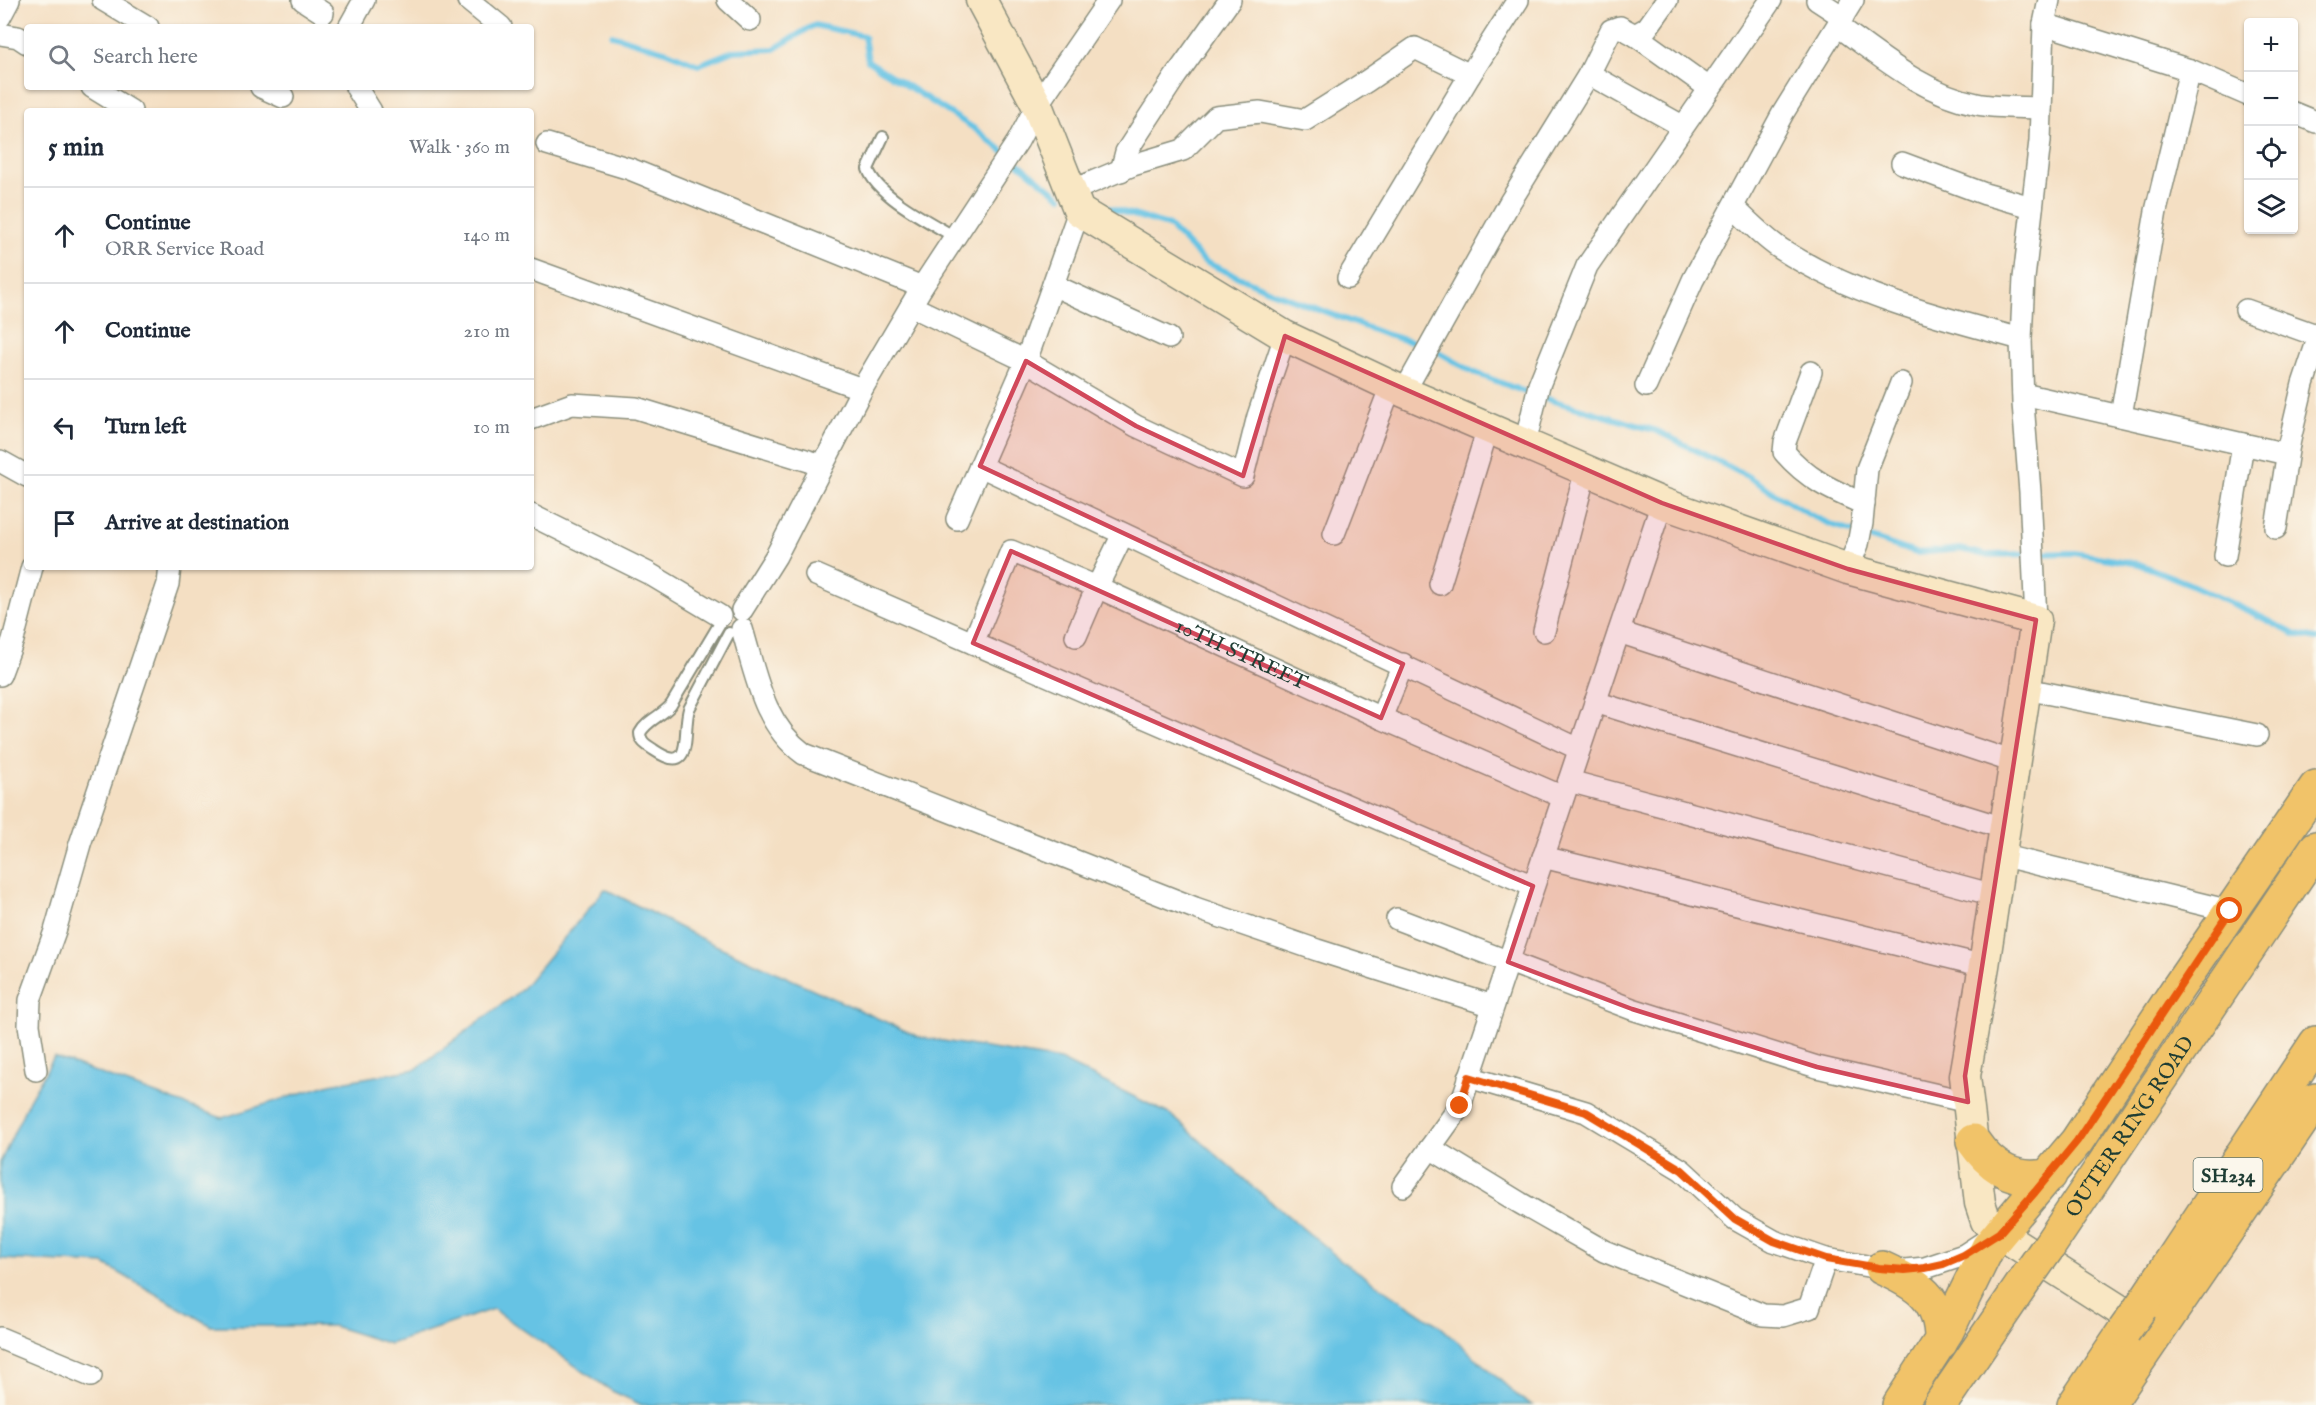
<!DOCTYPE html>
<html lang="en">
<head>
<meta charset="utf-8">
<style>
  body { margin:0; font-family:"IM FELL English",serif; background:#f6f6f7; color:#1f2937 }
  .controls { position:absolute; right:18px; top:18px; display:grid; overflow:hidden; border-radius:6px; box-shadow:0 2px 4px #0004 }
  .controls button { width:54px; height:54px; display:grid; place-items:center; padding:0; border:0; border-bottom:2px solid #e0e1e3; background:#fff; color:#1f2937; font:30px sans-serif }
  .stop { position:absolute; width:18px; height:18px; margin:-14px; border:4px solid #ea580c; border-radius:50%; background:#fff }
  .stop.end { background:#ea580c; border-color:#fff; box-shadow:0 2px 6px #0008 }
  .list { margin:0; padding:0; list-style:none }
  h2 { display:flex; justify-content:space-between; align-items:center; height:78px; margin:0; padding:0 24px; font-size:26px }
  h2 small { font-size:20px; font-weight:400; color:#747a83 }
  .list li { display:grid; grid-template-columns:39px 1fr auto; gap:18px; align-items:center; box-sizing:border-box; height:96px; padding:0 24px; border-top:2px solid #e0e1e3 }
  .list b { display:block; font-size:22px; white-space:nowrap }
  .list p { margin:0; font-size:20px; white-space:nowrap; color:#747a83 }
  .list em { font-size:20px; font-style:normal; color:#747a83 }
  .icon { flex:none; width:33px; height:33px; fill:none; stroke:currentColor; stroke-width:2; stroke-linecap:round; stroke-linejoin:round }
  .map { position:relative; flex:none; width:2316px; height:1405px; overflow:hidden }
  .search { position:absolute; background:#fff; box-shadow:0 2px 4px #0004; left:24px; top:24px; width:510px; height:66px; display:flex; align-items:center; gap:15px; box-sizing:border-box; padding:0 21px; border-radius:6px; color:#747a83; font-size:22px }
  .panel { position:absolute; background:#fff; box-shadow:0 2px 4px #0004; left:24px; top:108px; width:510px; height:462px; border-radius:6px }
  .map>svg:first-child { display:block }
  .water { fill:#66c3e4; stroke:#42808c; stroke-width:1.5 }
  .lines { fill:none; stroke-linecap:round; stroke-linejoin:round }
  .stream { stroke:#66c3e4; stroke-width:6 }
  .lane-casing { stroke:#8a8e7c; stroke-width:14 }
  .street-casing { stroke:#8a8e7c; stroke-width:24 }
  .secondary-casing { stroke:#8a8e7c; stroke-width:33 }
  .primary-casing { stroke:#8a8e7c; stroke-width:36 }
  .highway-casing { stroke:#8a8e7c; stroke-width:36 }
  .lane { stroke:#fff; stroke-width:10 }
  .street { stroke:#fff; stroke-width:21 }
  .secondary { stroke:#f9e7c3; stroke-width:30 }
  .primary { stroke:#f1c369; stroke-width:33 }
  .highway { stroke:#f1c369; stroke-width:33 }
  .highway-bridge-casing { stroke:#8a8e7c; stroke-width:36; stroke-linecap:butt }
  .highway-bridge { stroke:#f1c369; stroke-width:33 }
  .route { stroke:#ea580c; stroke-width:8 }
  .marked { fill:#d1495b; fill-opacity:0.2; stroke:#d1495b; stroke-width:4.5; stroke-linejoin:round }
  .labels { text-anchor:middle; stroke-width:4.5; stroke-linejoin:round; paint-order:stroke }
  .shield { fill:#fbf7ec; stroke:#61756b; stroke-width:1.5 }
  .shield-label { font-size:20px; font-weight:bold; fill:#1f3d34 }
  .street-label { font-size:21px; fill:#1f3d34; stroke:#fbf7ec }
</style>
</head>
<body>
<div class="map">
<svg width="2316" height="1405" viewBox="0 0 2316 1405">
  <rect width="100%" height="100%" fill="#fbf7ec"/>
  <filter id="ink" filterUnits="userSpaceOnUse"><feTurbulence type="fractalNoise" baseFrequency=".0167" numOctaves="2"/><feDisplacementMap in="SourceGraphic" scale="12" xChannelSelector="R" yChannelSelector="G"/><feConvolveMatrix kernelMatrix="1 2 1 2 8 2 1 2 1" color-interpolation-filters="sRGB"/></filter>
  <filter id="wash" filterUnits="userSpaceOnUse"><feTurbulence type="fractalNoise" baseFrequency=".008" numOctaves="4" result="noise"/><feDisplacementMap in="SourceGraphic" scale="24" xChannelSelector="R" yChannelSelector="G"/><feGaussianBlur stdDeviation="1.35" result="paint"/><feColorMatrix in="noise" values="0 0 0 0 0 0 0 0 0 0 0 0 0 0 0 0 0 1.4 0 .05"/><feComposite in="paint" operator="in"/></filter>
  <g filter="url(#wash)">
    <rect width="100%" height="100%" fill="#f4dfc3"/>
    <path class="water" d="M605,889L700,938L919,1037L1060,1060L1171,1115L1252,1186L1342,1261L1440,1326L1520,1398L1532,1405H642L612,1391L493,1309L390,1344L333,1326H211L104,1264L0,1259V1163L29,1100L54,1057L222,1118L330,1084L416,1069L521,990Z"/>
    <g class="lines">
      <path class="stream" d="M612,35L668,52L698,65L733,51L774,49L814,25L864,36L868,61L975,129L1061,197
        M1088,202L1168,225L1205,262L1270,291L1384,334L1430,347L1473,372L1530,394L1657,431L1747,476L1810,515L1832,525L1916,553L1960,549L1985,555L2074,553L2139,564L2187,583L2255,614L2294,634L2316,639"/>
    </g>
  </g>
  <g filter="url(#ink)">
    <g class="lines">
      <defs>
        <path id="lane" d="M883,137L868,169C877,196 930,222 955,237
          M720,623L671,705C662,716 647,720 640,733C640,742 647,745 654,750C695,778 682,731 689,709L729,633"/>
        <g id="street">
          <path d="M103,0L148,27"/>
          <path d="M303,0L323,13"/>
          <path d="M468,0L501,27"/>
          <path d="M728,0L750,20"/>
          <path d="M1817,0L1843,17"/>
          <path d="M0,17L9,0"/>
          <path d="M2044,24L2190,70L2248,95"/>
          <path d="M1838,26C1880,56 1924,94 1977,104C1997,108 2020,107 2041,108"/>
          <path d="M349,27L364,0"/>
          <path d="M0,34L18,37L27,43"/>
          <path d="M1635,35L1709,88"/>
          <path d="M1589,74L1611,30L1620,27L1635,35L1647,28L1667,0"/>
          <path d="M92,87L131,111"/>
          <path d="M261,87L283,97"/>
          <path d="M356,87L371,111"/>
          <path d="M2294,113L2316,122"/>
          <path d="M547,144L630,169L922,287"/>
          <path d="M1902,163L1985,194L2032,207"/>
          <path d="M1121,171L1126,152L1175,77L1230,0"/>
          <path d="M1071,191L1133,165L1183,150L1216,117L1260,112L1305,120L1367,81L1415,48L1470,75L1518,0"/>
          <path d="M1733,207C1748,221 1764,238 1781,249C1854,296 1939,317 2021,339"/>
          <path d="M531,269L862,389"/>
          <path d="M1348,278L1470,75"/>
          <path d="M1053,285L1169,338"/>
          <path d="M911,306L1026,361L1136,426L1243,476L1258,416L1285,336"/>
          <path d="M2246,310L2316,335"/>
          <path d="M1811,372L1785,442L1784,452C1808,480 1832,490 1864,504"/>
          <path d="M1646,386L1693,280L1783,113L1853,0"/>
          <path d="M1404,392L1510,202L1589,74L1682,126"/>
          <path d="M2023,394L2278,452L2285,450L2289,444L2303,384L2316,345"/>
          <path d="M2121,416L2156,211L2190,70"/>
          <path d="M531,419L572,404L636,408L822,465"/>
          <path d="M1525,444L1539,385L1587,266L1771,0"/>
          <path d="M0,461L27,476"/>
          <path d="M980,466L1579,749"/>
          <path d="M531,515L648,573L720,616"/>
          <path d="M957,519L1026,361L1079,211"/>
          <path d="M2276,528L2289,444"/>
          <path d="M1334,534L1391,386"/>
          <path d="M2225,556L2243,444"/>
          <path d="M1848,569L1858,544L1862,523L1867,469L1901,383"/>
          <path d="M816,575L1533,886"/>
          <path d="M1440,584L1488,428"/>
          <path d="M742,610L776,556L862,389L922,287L1018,141L1037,105L1109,0"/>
          <path d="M2036,620L2030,492L2023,403L2021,339L2024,278L2040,141L2044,24L2049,0"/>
          <path d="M742,629C756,675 763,724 804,754L1195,908L1317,950L1493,1006"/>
          <path d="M1544,631L1586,469"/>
          <path d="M1619,632L2014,762"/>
          <path d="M1076,636L1097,587L1123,534"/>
          <path id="s1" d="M973,643L1011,551L1097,587L1381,718L1563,797"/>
          <path d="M0,675L13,640L32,567"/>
          <path d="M2026,689L2257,735"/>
          <path d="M1595,702L2004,828"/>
          <path d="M1381,718L1403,664"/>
          <path d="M1569,781L1994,895"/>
          <path d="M2000,855L2230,911"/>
          <path d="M1543,857L1984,966"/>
          <path d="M1397,919L1632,1009L1817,1067L1968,1102"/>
          <path d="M36,1070L29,1025L30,1000L55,931L80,844L168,584L170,567"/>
          <path d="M1469,1077L1586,1112L1682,1170L1735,1219L1774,1241L1826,1259L1879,1268L1905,1270L1925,1268L1964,1255L1990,1238"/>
          <path d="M1430,1148L1520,1203L1604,1251L1763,1315L1783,1316L1809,1308L1826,1259"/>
          <path d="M1403,1186L1460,1106L1662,503"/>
          <path d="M0,1338L91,1376"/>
        </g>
        <path id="secondary" d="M981,0L1037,105L1079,211L1285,336L1404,392L1662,503L1848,569L2036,620L1984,966L1965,1076L1980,1203L1986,1221L1999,1233L2154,1332"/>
        <path id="primary" d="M1973,1141C1992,1169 2016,1183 2050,1175
          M1882,1268C1917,1284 1942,1298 1941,1342
          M1899,1405L1947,1331L1988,1247L2077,1141L2178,988L2316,787
          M2108,1405L2316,1100"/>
        <g id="highway">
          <path id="s2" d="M2049,1246L2316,848"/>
          <path d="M2141,1307L2316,1043"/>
          <path d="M1940,1405L2032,1270"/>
          <path d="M2074,1405L2124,1331"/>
        </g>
      </defs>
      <use href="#lane" class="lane-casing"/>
      <use href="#street" class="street-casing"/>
      <use href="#secondary" class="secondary-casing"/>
      <use href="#primary" class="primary-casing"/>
      <use href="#highway" class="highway-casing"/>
      <use href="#lane" class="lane"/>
      <use href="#street" class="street"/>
      <use href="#secondary" class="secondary"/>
      <use href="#primary" class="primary"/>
      <use href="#highway" class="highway"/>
      <defs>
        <path id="highway-bridge" d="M2032,1270L2049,1246
          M2124,1331L2141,1307"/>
      </defs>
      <use href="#highway-bridge" class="highway-bridge-casing"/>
      <use href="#highway-bridge" class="highway-bridge"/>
    </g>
  </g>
  <g class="lines" filter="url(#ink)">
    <path class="route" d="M1460,1106L1469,1077L1586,1112L1682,1170L1735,1219L1774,1241L1826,1259L1879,1268L1905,1270L1925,1268L1943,1264L1964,1255L1999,1233L2035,1192L2077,1141L2230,911"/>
  </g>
  <path class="marked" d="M1285,336L1662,503L1848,569L2036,620L1965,1076L1968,1102L1817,1067L1632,1009L1508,962L1533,886L973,643L1011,551L1381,718L1403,664L980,466L1026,361L1136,426L1243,476Z"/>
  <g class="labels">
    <rect class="shield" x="2193.5" y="1158" width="69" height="34" rx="4.5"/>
    <g class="shield-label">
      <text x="2228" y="1182">SH234</text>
    </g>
    <g class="street-label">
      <text dy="7" stroke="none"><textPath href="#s1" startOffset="352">10TH STREET</textPath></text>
      <text dy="7" stroke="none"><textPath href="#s2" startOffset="144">OUTER RING ROAD</textPath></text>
    </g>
  </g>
</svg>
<div class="controls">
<button>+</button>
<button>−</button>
<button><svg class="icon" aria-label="locate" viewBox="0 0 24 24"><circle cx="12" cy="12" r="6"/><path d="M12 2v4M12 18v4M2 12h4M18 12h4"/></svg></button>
<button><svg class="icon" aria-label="layers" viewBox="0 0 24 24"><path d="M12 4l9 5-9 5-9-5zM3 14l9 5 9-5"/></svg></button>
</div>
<div class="stop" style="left:2230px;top:911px"></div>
<div class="stop end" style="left:1460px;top:1106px"></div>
<div class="search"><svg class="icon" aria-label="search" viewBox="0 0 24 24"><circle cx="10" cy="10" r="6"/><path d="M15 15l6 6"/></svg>Search here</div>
<section class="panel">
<h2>5 min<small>Walk · 360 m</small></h2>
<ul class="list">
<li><svg class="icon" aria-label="ahead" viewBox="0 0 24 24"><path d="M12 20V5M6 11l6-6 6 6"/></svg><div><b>Continue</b><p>ORR Service Road</p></div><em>140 m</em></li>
<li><svg class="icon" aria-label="ahead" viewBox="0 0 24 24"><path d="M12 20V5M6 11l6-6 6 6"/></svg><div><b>Continue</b></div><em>210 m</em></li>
<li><svg class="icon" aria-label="left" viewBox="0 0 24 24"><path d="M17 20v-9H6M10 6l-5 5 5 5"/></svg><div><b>Turn left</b></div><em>10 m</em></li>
<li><svg class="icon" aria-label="arrive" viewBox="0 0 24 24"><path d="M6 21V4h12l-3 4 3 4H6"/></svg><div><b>Arrive at destination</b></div></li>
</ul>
</section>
</div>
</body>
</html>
